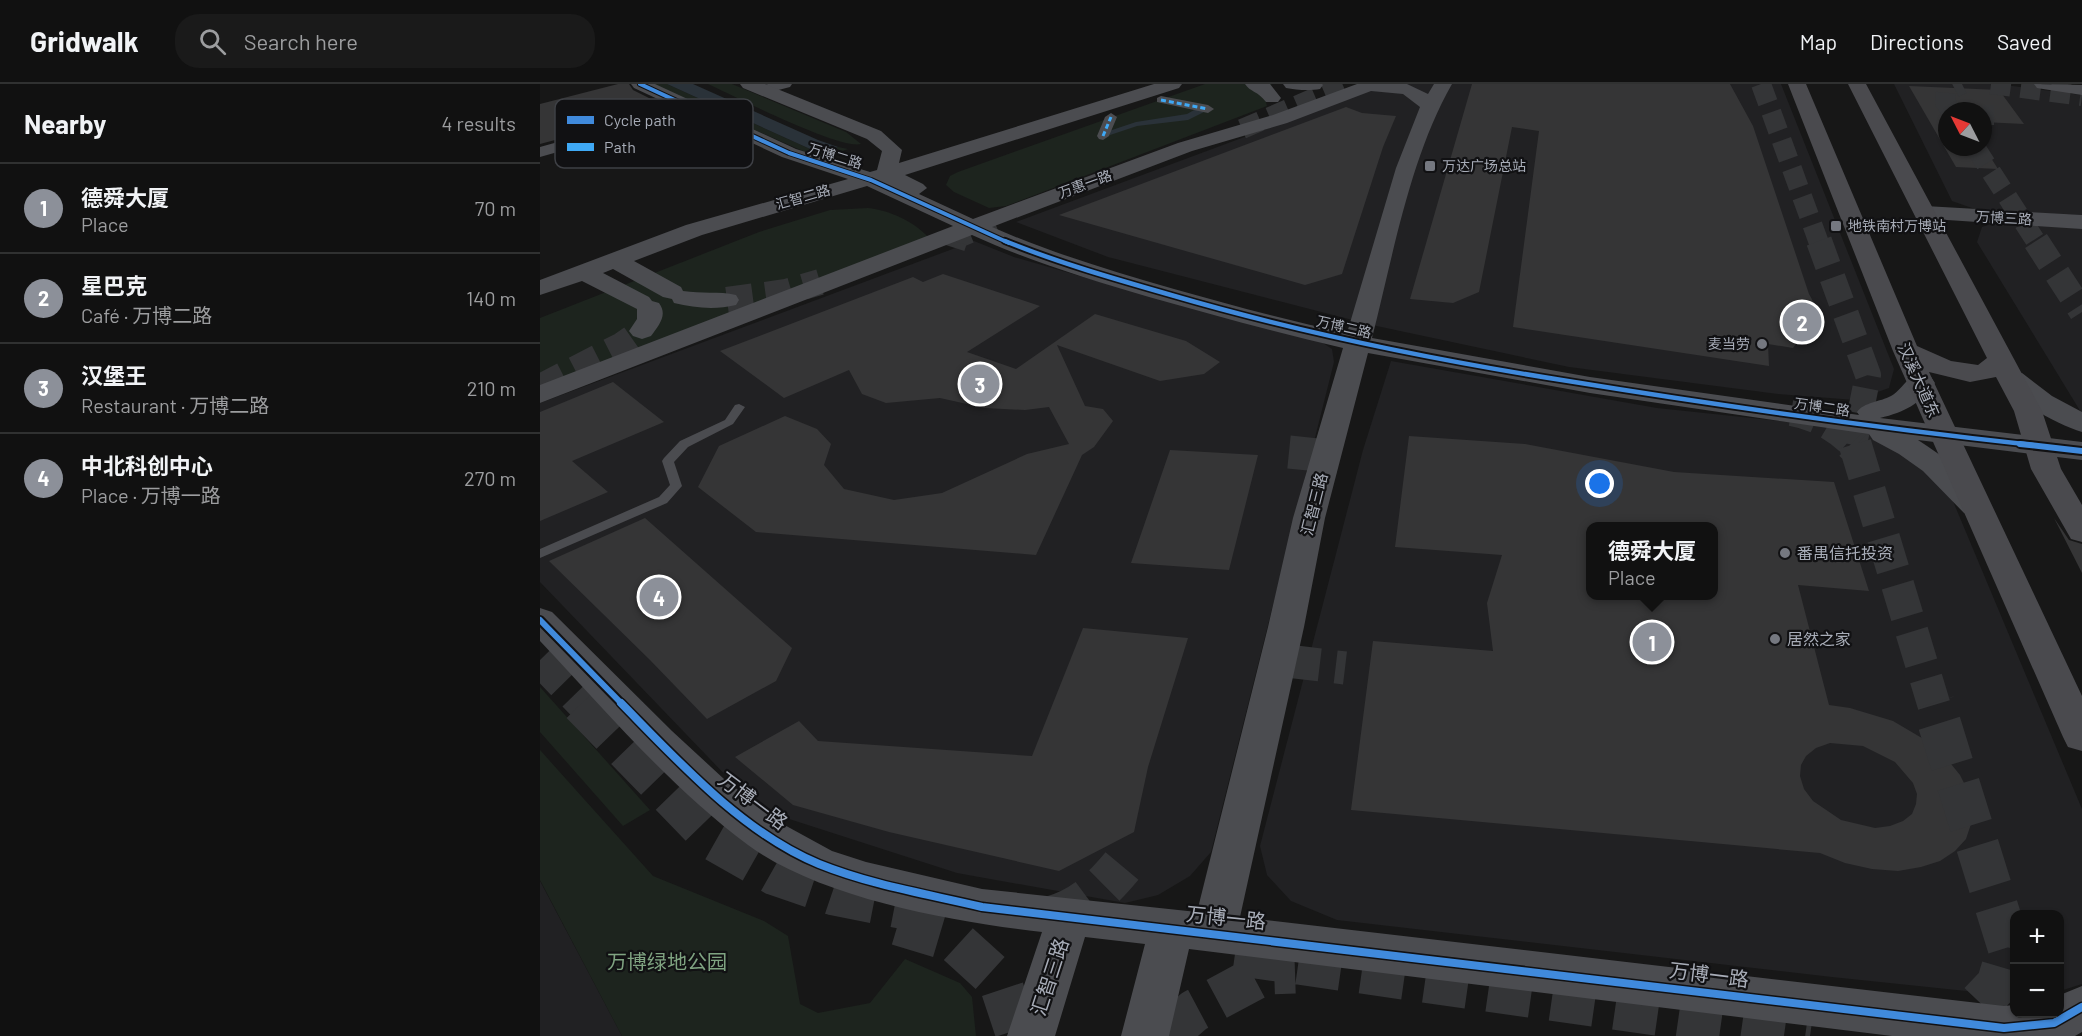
<!DOCTYPE html>
<html lang="en">
<head>
<meta charset="utf-8">
<style>
  body { margin:0; font-family:Barlow,"Noto Sans SC",sans-serif; background:#1a1a1a; color:#f1f3f6 }
  .controls { position:absolute; right:18px; bottom:18px; display:grid; overflow:hidden; border-radius:12px; box-shadow:0 2px 4px #0004 }
  .controls button { width:54px; height:54px; display:grid; place-items:center; padding:0; border:0; border-bottom:2px solid #303131; background:#111; color:#f1f3f6; font:30px sans-serif }
  .compass { position:absolute; left:1398px; top:18px; width:54px; height:54px; border-radius:50%; background:#111; box-shadow:0 2px 4px #0004; rotate:312deg }
  .you { position:absolute; left:1060px; top:400px; width:21px; height:21px; margin:-15px; border:4px solid #fff; border-radius:50%; background:#1a73e8; box-shadow:0 0 0 9px #1a73e833 }
  .badge { display:grid; place-items:center; width:39px; height:39px; border-radius:50%; background:#8c9099; color:#fff; font-size:20px; font-weight:700 }
  .pin { position:absolute; translate:-50% -50%; border:3px solid #fff; box-shadow:0 2px 6px #0006 }
  .popup { position:absolute; left:1046px; top:438px; width:132px; height:78px; box-sizing:border-box; display:grid; place-content:center; border-radius:12px; background:#111; filter:drop-shadow(0 2px 4px #0005); font-size:20px; white-space:nowrap; color:#9c9d9f }
  .popup b { font-size:22px; color:#f1f3f6 }
  .popup::after { content:''; position:absolute; left:50%; top:100%; margin-left:-12px; border:12px solid transparent; border-top-color:#111 }
  .list { margin:0; padding:0; list-style:none }
  h2 { display:flex; justify-content:space-between; align-items:center; height:78px; margin:0; padding:0 24px; font-size:26px }
  h2 small { font-size:20px; font-weight:400; color:#9c9d9f }
  .list li { display:grid; grid-template-columns:39px 1fr auto; gap:18px; align-items:center; box-sizing:border-box; height:90px; padding:0 24px; border-top:2px solid #303131 }
  .list b { display:block; font-size:22px; white-space:nowrap }
  .list p { margin:0; font-size:20px; white-space:nowrap; color:#9c9d9f }
  .list em { font-size:20px; font-style:normal; color:#9c9d9f }
  .icon { flex:none; width:33px; height:33px; fill:none; stroke:currentColor; stroke-width:2; stroke-linecap:round; stroke-linejoin:round }
  .map { position:relative; flex:none; width:1542px; height:952px; overflow:hidden }
  header { display:flex; align-items:center; gap:36px; box-sizing:border-box; height:84px; padding:0 30px; background:#111; border-bottom:2px solid #303131 }
  header strong { font-size:28px }
  nav { display:flex; gap:33px; margin-inline-start:auto; font-size:21px }
  .search { width:420px; height:54px; background:#1a1a1a; display:flex; align-items:center; gap:15px; box-sizing:border-box; padding:0 21px; border-radius:24px; color:#9c9d9f; font-size:22px }
  main { display:flex }
  aside { flex:1; background:#111 }
  .map>svg:first-child { display:block }
  .built { fill:#212123; fill-rule:evenodd }
  .green { fill:#1d241e }
  .water { fill:#2a3239 }
  .building { fill:#353536; fill-rule:evenodd }
  .lines { fill:none; stroke-linecap:round; stroke-linejoin:round }
  .tertiary-tunnel-far3 { stroke:#343537; stroke-width:20; stroke-dasharray:20 10; stroke-linecap:butt }
  .tertiary-tunnel-far2 { stroke:#343537; stroke-width:26; stroke-dasharray:26 13; stroke-linecap:butt }
  .tertiary-tunnel-far1 { stroke:#343537; stroke-width:33; stroke-dasharray:33 16; stroke-linecap:butt }
  .tertiary-tunnel { stroke:#343537; stroke-width:43; stroke-dasharray:43 21; stroke-linecap:butt }
  .service { fill:#4b4c50; fill-rule:evenodd }
  .pedestrian { fill:#4b4c50; fill-rule:evenodd }
  .minor { fill:#4b4c50; fill-rule:evenodd }
  .tertiary { fill:#4b4c50; fill-rule:evenodd }
  .secondary { fill:#4a4a4e; fill-rule:evenodd }
  .quiet { stroke:#3fa9f5; stroke-width:3; stroke-dasharray:5 3; stroke-linecap:butt }
  .cycleway-far3-casing { stroke:#111113; stroke-width:6 }
  .cycleway-far2-casing { stroke:#111113; stroke-width:8 }
  .cycleway-far1-casing { stroke:#111113; stroke-width:10 }
  .cycleway-casing { stroke:#111113; stroke-width:11 }
  .cycleway-far3 { stroke:#408adc; stroke-width:4 }
  .cycleway-far2 { stroke:#408adc; stroke-width:4.5 }
  .cycleway-far1 { stroke:#408adc; stroke-width:6 }
  .cycleway { stroke:#408adc; stroke-width:8 }
  .poi-dot { fill:#757880; stroke:#111113; stroke-width:2 }
  .labels { text-anchor:middle; stroke-width:4.5; stroke-linejoin:round; paint-order:stroke }
  .far-street-label { font-size:14px; fill:#a8adb8; stroke:#111113 }
  .far-poi-label { font-size:14px; fill:#a8adb8; stroke:#111113; text-anchor:start }
  .street-label { font-size:16px; fill:#a8adb8; stroke:#111113 }
  .poi-label { font-size:16px; fill:#a8adb8; stroke:#111113; text-anchor:start }
  .near-street-label { font-size:20px; fill:#a8adb8; stroke:#111113 }
  .near-park-label { font-size:20px; fill:#7fa381; stroke:#111113 }
  .key { fill:#111113; stroke:#3e4045; stroke-width:1.5 }
  .key-label { font-size:16px; fill:#a8adb8 }
</style>
</head>
<body>
<header>
<strong>Gridwalk</strong>
<div class="search"><svg class="icon" aria-label="search" viewBox="0 0 24 24"><circle cx="10" cy="10" r="6"/><path d="M15 15l6 6"/></svg>Search here</div>
<nav><a>Map</a><a>Directions</a><a>Saved</a></nav>
</header>
<main>
<aside>
<h2>Nearby<small>4 results</small></h2>
<ul class="list">
<li><span class="badge">1</span><div><b>德舜大厦</b><p>Place</p></div><em>70 m</em></li>
<li><span class="badge">2</span><div><b>星巴克</b><p>Café · 万博二路</p></div><em>140 m</em></li>
<li><span class="badge">3</span><div><b>汉堡王</b><p>Restaurant · 万博二路</p></div><em>210 m</em></li>
<li><span class="badge">4</span><div><b>中北科创中心</b><p>Place · 万博一路</p></div><em>270 m</em></li>
</ul>
</aside>
<div class="map">
<svg width="1542" height="952" viewBox="0 0 1542 952">
  <rect width="100%" height="100%" fill="#171717"/>
  <path class="built" d="M847,0H1241L1354,285L1349,304L1315,316L1238,310L1029,283L832,241L568,173L476,138Z
    M1354,0H1457L1542,11V131L1462,128L1435,125L1412,117ZM1407,27H1443V63H1407Z
    M1458,138L1542,143V330L1437,158L1442,143Z
    M434,157L474,173L588,206L780,257L792,265L794,278L671,768L650,792L618,811L585,819L417,789L218,725L0,498V319Z
    M851,277L1117,324L1306,344L1329,349L1354,360L1410,410L1542,725V900L1520,907V830H1474V912L1292,893L797,836L751,817L727,791L720,762L823,366ZM1050,442H1174V512H1050Z
    M0,797L82,952H0Z"/>
  <path class="green" d="M111,0H127L279,69L298,63L308,65L283,74L274,72Z
    M168,0H192L306,48L321,60C300,66 194,12 168,0Z
    M665,0H732L723,8L727,22L466,122L449,124L414,108L406,101L410,92L418,88Z
    M328,124C349,126 375,138 389,154L0,303V234L219,148L290,126Z
    M0,603L110,726L83,742L0,648Z
    M0,666L113,792L224,837L248,852L260,920L278,929L330,919L365,875L420,899L432,913L436,952H82L0,796Z"/>
  <path class="water" d="M127,0H153L278,56L298,63L279,69Z
    M656,25L666,27L648,36L597,42L570,51L569,47L596,38L647,30Z"/>
  <path class="building" d="M78,0H89L93,6L111,15L42,33L60,44L0,60V20Z
    M932,0H1190L1213,42L1269,210L1279,228L1253,264L1228,260L1229,282L973,243L999,47L972,43L939,208L913,219L870,215Z
    M1369,2L1459,6L1484,40L1443,38V27H1407V63H1444L1458,85L1416,83Z
    M806,23L822,29L856,32L843,63L802,190L765,201L519,131Z
    M403,190L500,222L427,268L476,285L555,230L646,257L680,278L664,290L620,297L517,261L545,322L563,325L573,337L554,363L542,371L496,471L216,448L158,403L179,362L245,332L277,345L291,360L284,381L304,405L354,416L402,409L487,370L529,360L509,323L485,326L445,324L400,314L346,319L322,310L309,286L244,314L180,267L373,193L383,198Z
    M73,298L124,338L32,377L68,408L0,437V328Z
    M869,352L985,360L1134,388L1294,398L1329,507L1258,501L1289,621L1310,624L1353,637L1392,660L1407,675L1420,691L1428,707L1432,724L1431,740L1426,755L1415,767L1400,777L1381,783L1358,787L1332,785L1305,779L1280,769L811,726L833,557L953,567L947,519L962,471L855,463ZM1050,442H1173V512H1050ZM1290,659L1323,662L1355,678L1373,699L1377,710L1376,720L1372,730L1363,737L1350,742L1335,744L1301,736L1273,717L1264,705L1260,692L1261,681L1266,672L1276,664Z
    M630,366L718,371L689,486L591,479Z
    M105,434L252,564L236,597L167,635L110,576L9,477Z
    M1514,434L1529,456L1542,460V489Z
    M543,544L648,554L608,683L594,748L519,787L349,748L253,721L195,673L259,637L278,657L492,672Z"/>
  <g class="lines">
    <path class="tertiary-tunnel-far3" d="M1221,0L1279,159
      M1451,0L1542,12
      M1411,27L1405,18L1406,8L1422,0
      M1443,31H1454
      M702,45L807,0
      M1435,63L1497,159
      M413,159L416,155L455,139"/>
    <path class="tertiary-tunnel-far2" d="M1279,157L1328,291L1314,361
      M1496,157L1542,228
      M412,163L414,157
      M187,216L246,208L280,198
      M0,303L82,261L102,247
      M1251,329C1275,333 1295,345 1312,361"/>
    <path class="tertiary-tunnel-far1" d="M1311,360L1314,363
      M1315,360L1394,621
      M749,368L798,373
      M0,576L44,621
      M747,577L805,584"/>
    <path class="tertiary-tunnel" d="M42,619L175,756L235,790L294,810L397,830
      M510,834C542,825 561,807 582,782
      M358,840L415,857L460,898L478,952
      M695,870L1270,952
      M625,952L654,927L725,889L755,888
      M1387,952L1422,938L1458,900L1469,863L1393,619"/>
    <path class="service" d="M199,320L205,323L193,340L148,363L134,378L142,402L127,419L0,474V465L119,413L130,401L122,377L124,374L140,357L185,336L195,321Z"/>
    <path class="pedestrian" d="M621,12L668,21L674,25L668,29L617,18V14Z
      M571,29L577,33L569,52L563,56L559,55L557,52L565,33Z"/>
    <path class="minor" d="M228,0H252L250,3L223,10L216,6L218,3Z
      M154,20L159,22L162,25L159,28L0,73V63Z"/>
    <path class="tertiary" d="M91,0H115L256,65L330,88L337,86L342,67L327,55L203,4L200,0H225L341,47L362,66L359,79L614,0H642L639,4L365,91L383,100L387,104L379,110L433,135L638,59L733,31L817,0H867L888,10L894,0H912C870,73 853,172 832,254L1050,293L1319,331L1317,328C1324,318 1340,318 1351,312C1359,308 1364,298 1372,293C1378,290 1385,292 1391,293L1395,299C1380,320 1365,328 1340,334L1542,358V376L1378,356C1405,373 1433,396 1451,422L1446,429L1435,431L1424,429L1383,387L1359,370L1333,356L1329,350L1050,309L828,269L785,434L764,543L700,833L1464,922L1474,921V930H1520V911L1542,902V948L1535,952H1352L649,865L629,952H581L605,860L545,853L515,952H467L502,848C413,838 280,814 208,761C130,703 66,627 0,557V524L12,528L132,647L184,695L239,738L292,767L326,778L442,805L657,828L728,543L753,434L803,264C738,249 673,231 609,213C548,195 489,177 432,151L0,319V301L413,142L327,102L162,151L94,177L141,203L143,207C161,210 179,207 196,211L199,216L196,221C175,226 155,224 134,219L132,215L123,213L73,185L63,189L109,213L112,217L119,219C128,231 119,241 111,252L102,255L93,252L89,247L97,235V225L42,197L0,211V196L146,141L308,95L242,73L94,4ZM831,7L863,10L880,23L856,84L807,249C749,237 691,221 634,205C572,187 511,169 452,143L652,67L747,39Z
      M705,0H730L741,14L738,18H726C718,7 710,8 705,0Z
      M743,0H782L783,1L780,5C770,7 756,6 746,4Z
      M1494,0L1542,1V11L1503,5L1497,4Z
      M1385,122L1542,131V145L1377,134L1374,129L1377,124Z
      M1472,287L1482,289L1512,312L1542,328V348C1517,341 1473,316 1458,295L1462,289Z"/>
    <path class="secondary" d="M1248,0H1266L1377,262L1411,277L1438,281L1447,274L1308,0H1326L1502,327L1521,385L1542,421V458L1531,455L1491,385L1474,327L1456,293L1430,298L1389,288L1542,612V667L1528,663L1523,653L1353,267Z"/>
    <path class="quiet" d="M621,16L668,25
      M563,52L571,33"/>
    <defs>
      <path id="cycleway-far3" d="M100,0L249,69L331,96L469,159"/>
      <path id="cycleway-far2" d="M465,157C519,179 575,195 631,211C761,249 894,276 1028,297C1182,322 1338,344 1493,361"/>
      <path id="cycleway-far1" d="M1480,360L1542,367
        M0,536L83,621"/>
      <path id="cycleway" d="M81,619C138,677 203,749 279,780C331,801 387,810 442,823L1464,944L1514,939L1542,923"/>
    </defs>
    <use href="#cycleway-far3" class="cycleway-far3-casing"/>
    <use href="#cycleway-far2" class="cycleway-far2-casing"/>
    <use href="#cycleway-far1" class="cycleway-far1-casing"/>
    <use href="#cycleway" class="cycleway-casing"/>
    <use href="#cycleway-far3" class="cycleway-far3"/>
    <use href="#cycleway-far2" class="cycleway-far2"/>
    <use href="#cycleway-far1" class="cycleway-far1"/>
    <use href="#cycleway" class="cycleway"/>
  </g>
  <g class="poi-dot">
    <rect x="884" y="76" width="12" height="12" rx="3"/>
    <rect x="1290" y="136" width="12" height="12" rx="3"/>
    <circle cx="1222" cy="260" r="6"/>
    <circle cx="1245" cy="469" r="6"/>
    <circle cx="1235" cy="555" r="6"/>
  </g>
  <g class="labels">
    <g class="far-street-label">
      <text transform="translate(295 72) rotate(17)" y="5">万博二路</text>
      <text transform="translate(545 100) rotate(-20)" y="5">万惠一路</text>
      <text transform="translate(263 113) rotate(-16)" y="5">汇智二路</text>
      <text transform="translate(1464 134) rotate(3)" y="5">万博三路</text>
      <text transform="translate(804 243) rotate(13)" y="5">万博二路</text>
      <text transform="translate(1282 323) rotate(8)" y="5">万博二路</text>
    </g>
    <g class="far-poi-label">
      <text x="902" y="87">万达广场总站</text>
      <text x="1308" y="147">地铁南村万博站</text>
      <text x="1210" y="265" text-anchor="end">麦当劳</text>
    </g>
    <g class="street-label">
      <text transform="translate(1379 296) rotate(66)" y="6">汉溪大道东</text>
      <text transform="translate(774 420) rotate(-76)" y="6">汇智三路</text>
    </g>
    <g class="poi-label">
      <text x="1257" y="475">番禺信托投资</text>
      <text x="1247" y="561">居然之家</text>
    </g>
    <g class="near-street-label">
      <text transform="translate(213 717) rotate(37)" y="7">万博一路</text>
      <text transform="translate(686 834) rotate(6)" y="7">万博一路</text>
      <text transform="translate(1169 891) rotate(7)" y="7">万博一路</text>
      <text transform="translate(510 893) rotate(-72)" y="7">汇智三路</text>
    </g>
    <g class="near-park-label">
      <text x="127" y="885">万博绿地公园</text>
    </g>
  </g>
  <rect x="15" y="15" width="198" height="69" rx="9" class="key"/>
  <rect x="27" y="32" width="27" height="8" fill="#408adc"/>
  <rect x="27" y="59" width="27" height="8" fill="#3fa9f5"/>
  <g class="key-label">
    <text x="64" y="42">Cycle path</text>
    <text x="64" y="69">Path</text>
  </g>
</svg>
<div class="controls">
<button>+</button>
<button>−</button>
</div>
<svg class="compass" viewBox="-18 -18 36 36"><path d="M0-13l5 13h-10z" fill="#e53935"/><path d="M0 13l5-13h-10z" fill="#9c9d9f"/></svg>
<div class="you"></div>
<div class="pin badge" style="left:1112px;top:558px">1</div>
<div class="popup"><b>德舜大厦</b>Place</div>
<div class="pin badge" style="left:1262px;top:238px">2</div>
<div class="pin badge" style="left:440px;top:300px">3</div>
<div class="pin badge" style="left:119px;top:513px">4</div>
</div>
</main>
</body>
</html>
